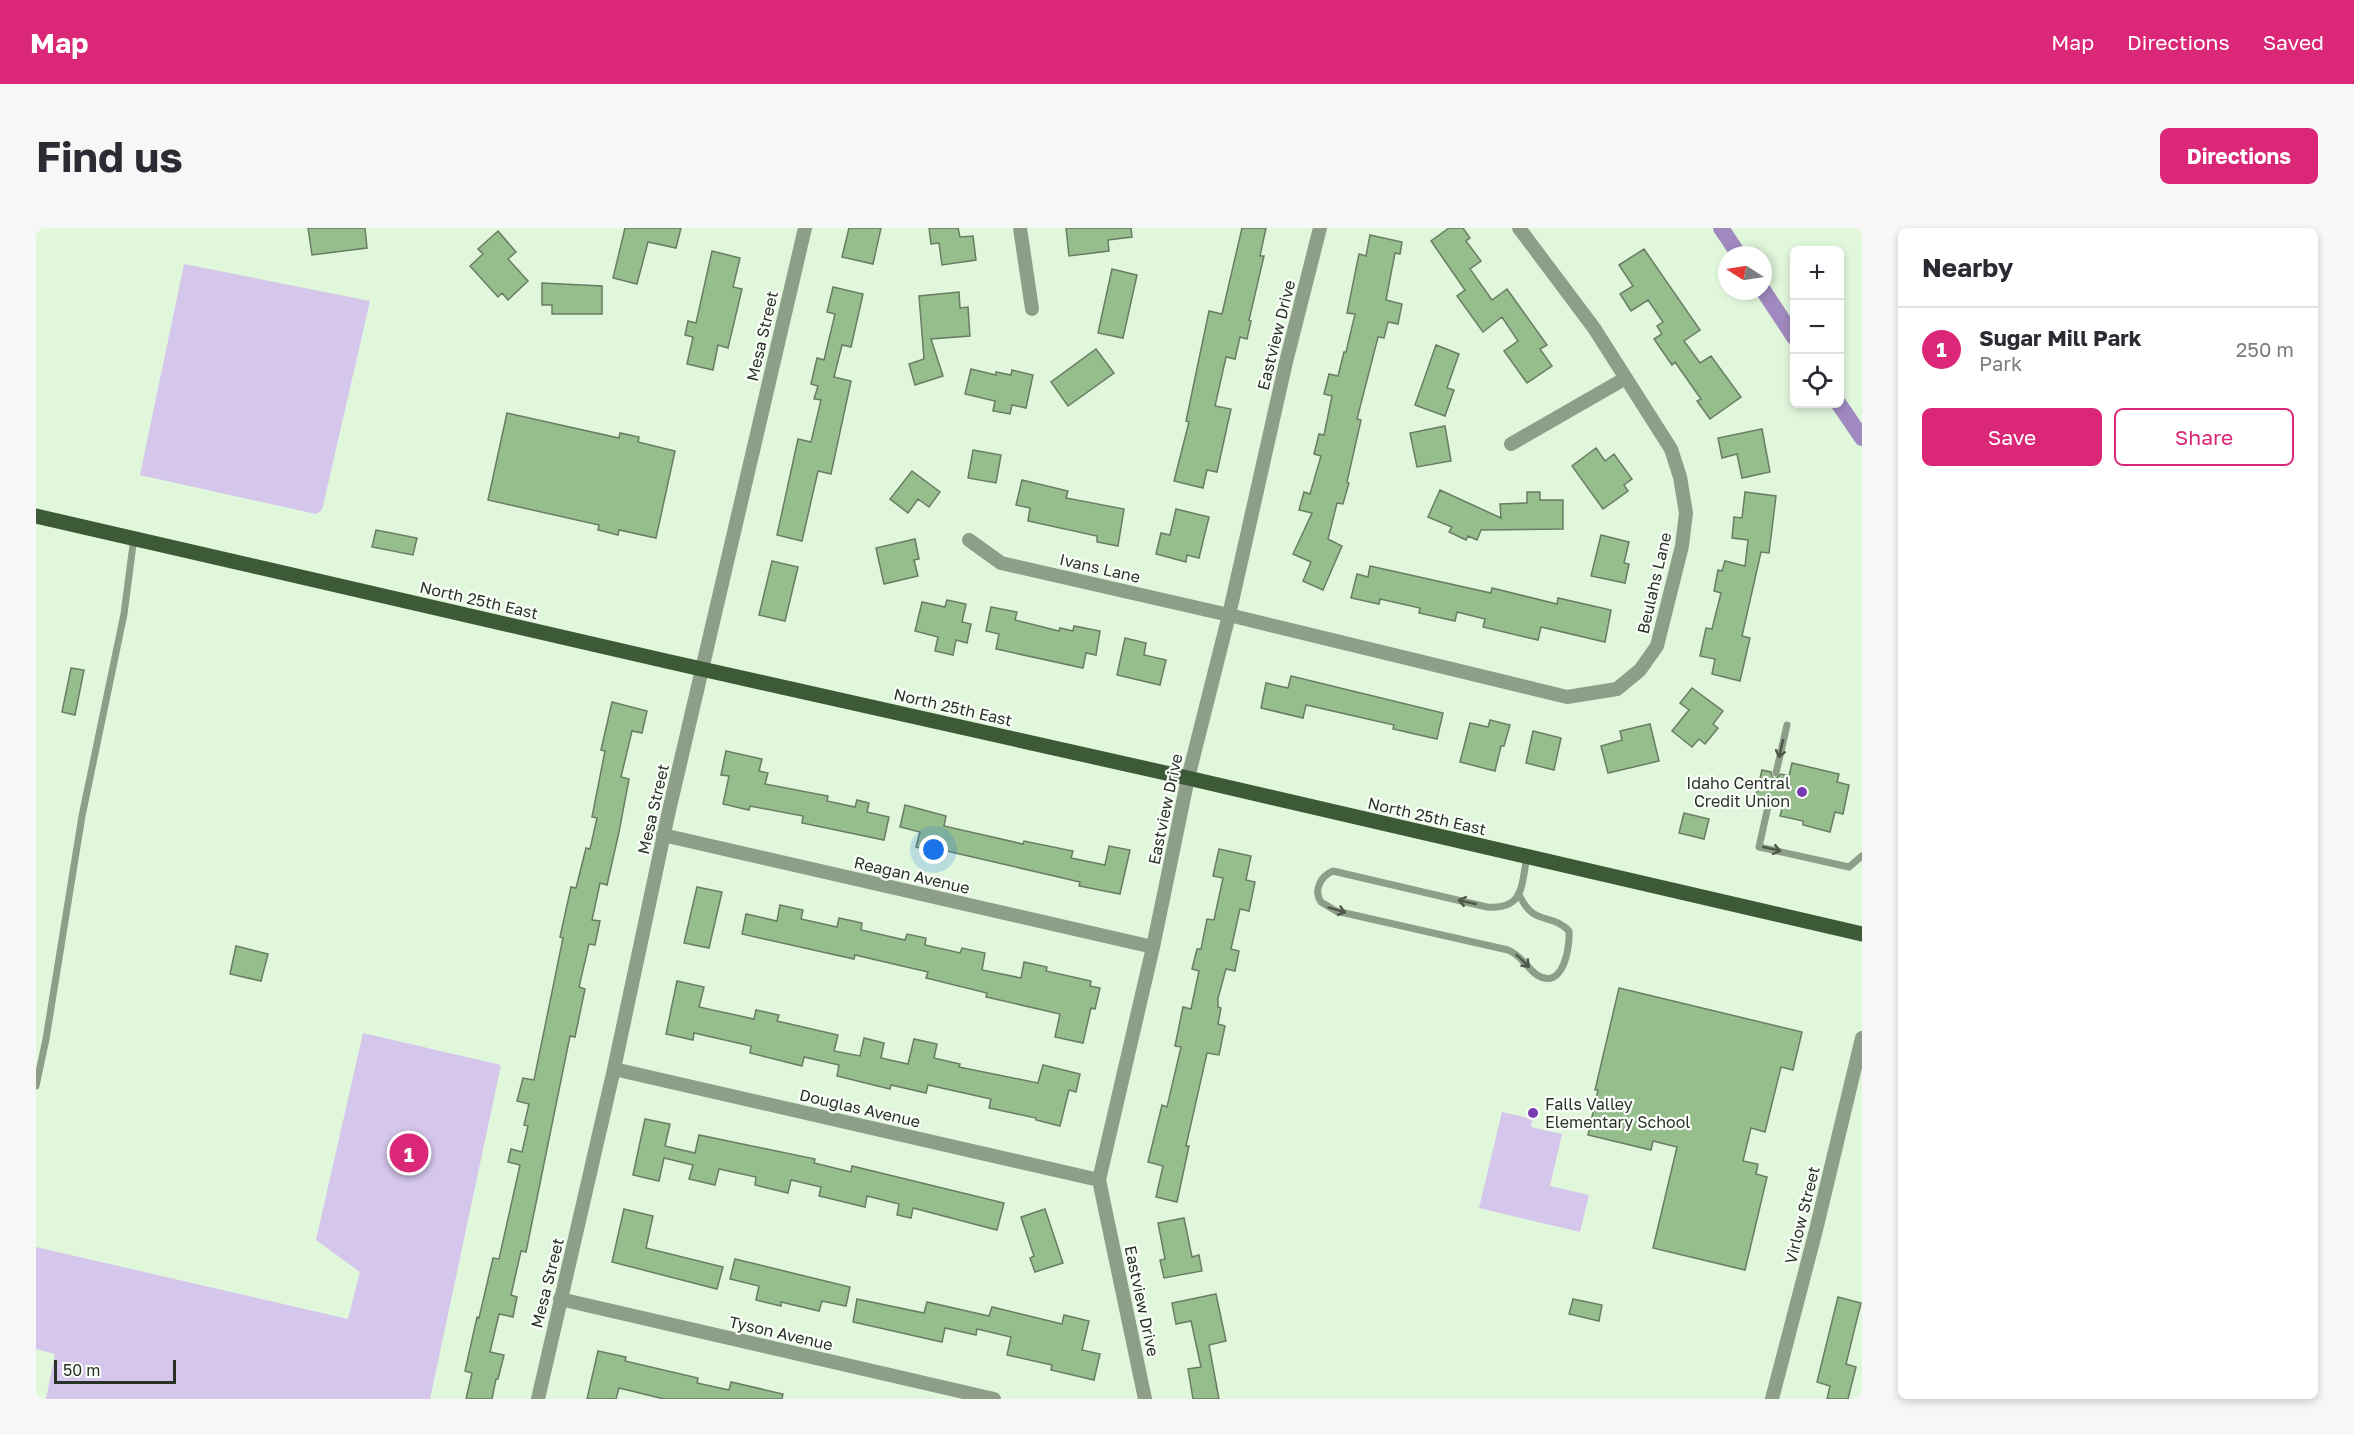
<!DOCTYPE html>
<html lang="en">
<head>
<meta charset="utf-8">
<style>
  body { margin:0; font-family:"Golos Text",sans-serif; background:#f7f7f7; color:#2b2b33 }
  .controls { position:absolute; right:18px; top:18px; display:grid; overflow:hidden; border-radius:9px; box-shadow:0 3px 9px #0003 }
  .controls button { width:54px; height:54px; display:grid; place-items:center; padding:0; border:0; border-bottom:2px solid #e1e1e2; background:#fff; color:#2b2b33; font:30px sans-serif }
  .compass { position:absolute; left:1682px; top:18px; width:54px; height:54px; border-radius:50%; background:#fff; box-shadow:0 3px 9px #0003; rotate:282deg }
  .scale { position:absolute; left:18px; bottom:15px; width:122px; box-sizing:border-box; padding-left:6px; border:3px solid #2a3228; border-top:0; font-size:16px; line-height:21px; white-space:nowrap; color:#2a3228; -webkit-text-stroke:4px #fafef9; paint-order:stroke }
  .you { position:absolute; left:898px; top:622px; width:21px; height:21px; margin:-15px; border:4px solid #fff; border-radius:50%; background:#1a73e8; box-shadow:0 0 0 9px #1a73e833 }
  .badge { display:grid; place-items:center; width:39px; height:39px; border-radius:50%; background:#db2777; color:#fff; font-size:20px; font-weight:700 }
  .pin { position:absolute; translate:-50% -50%; border:3px solid #fff; box-shadow:0 2px 6px #0006 }
  .list { margin:0; padding:0; list-style:none }
  h2 { display:flex; justify-content:space-between; align-items:center; height:78px; margin:0; padding:0 24px; font-size:26px }
  h2 small { font-size:20px; font-weight:400; color:#7c7c81 }
  .list li { display:grid; grid-template-columns:39px 1fr auto; gap:18px; align-items:center; box-sizing:border-box; height:84px; padding:0 24px; border-top:2px solid #e1e1e2 }
  .list b { display:block; font-size:22px; white-space:nowrap }
  .list p { margin:0; font-size:20px; white-space:nowrap; color:#7c7c81 }
  .list em { font-size:20px; font-style:normal; color:#7c7c81 }
  .actions { display:flex; gap:12px; padding:18px 24px }
  .actions a { flex:1; padding:14px 0; border:2px solid #db2777; border-radius:9px; text-align:center; font-size:21px; color:#db2777 }
  .actions .main { background:#db2777; color:#fff }
  .icon { flex:none; width:33px; height:33px; fill:none; stroke:currentColor; stroke-width:2; stroke-linecap:round; stroke-linejoin:round }
  .map { position:relative; flex:none; width:1826px; height:1171px; overflow:hidden; border-radius:9px }
  header { display:flex; align-items:center; gap:36px; box-sizing:border-box; height:84px; padding:0 30px; background:#db2777; color:#fff }
  header strong { font-size:28px }
  nav { display:flex; gap:33px; margin-inline-start:auto; font-size:21px }
  .intro { display:flex; align-items:center; justify-content:space-between; box-sizing:border-box; height:144px; padding:0 36px }
  h1 { margin:0; font-size:42px }
  .button { padding:15px 27px; border-radius:9px; background:#db2777; color:#fff; font-size:21px; font-weight:700 }
  main { display:flex; gap:36px; padding:0 36px }
  aside { flex:1; background:#fff; border-radius:9px; box-shadow:0 3px 9px #0003 }
  .map>svg:first-child { display:block }
  .green { fill:#d5c6ec }
  .lines { fill:none; stroke-linecap:round; stroke-linejoin:round }
  .canal { stroke:#9f89be; stroke-width:16 }
  .building { fill:#96bd8c; stroke:#697c64; stroke-width:1.5 }
  .lane { stroke:#8d9e89; stroke-width:7 }
  .street { stroke:#8d9e89; stroke-width:14 }
  .primary { stroke:#3d5a36; stroke-width:15 }
  .oneway { stroke:#4d584a }
  .poi-dot { fill:#763bb0; stroke:#fafef9; stroke-width:2 }
  .labels { text-anchor:middle; stroke-width:4.5; stroke-linejoin:round; paint-order:stroke }
  .street-label { font-size:16px; fill:#2a3228; stroke:#fafef9 }
  .poi-label { font-size:16px; fill:#2a3228; stroke:#fafef9; text-anchor:end }
</style>
</head>
<body>
<header>
<strong>Map</strong>
<nav><a>Map</a><a>Directions</a><a>Saved</a></nav>
</header>
<div class="intro"><h1>Find us</h1><a class="button">Directions</a></div>
<main>
<div class="map">
<svg width="1826" height="1171" viewBox="0 0 1826 1171">
  <rect width="100%" height="100%" fill="#e1f7dc"/>
  <path class="green" d="M148,36L334,73L286,282L280,286L104,247Z
    M327,805L465,837L394,1171H10L19,1126L0,1121V1019L312,1091L324,1044L280,1012Z
    M1466,884L1496,891L1495,899L1526,906L1514,958L1553,967L1544,1004L1443,980Z"/>
  <g class="lines">
    <path class="canal" d="M1685,0L1703,27
      M1727,62L1758,109
      M1803,176L1826,210"/>
  </g>
  <path class="building" d="M272,0H329L331,20L276,27Z
    M589,0H645L640,20L612,14L601,56L577,50Z
    M813,0H845L837,36L806,29Z
    M893,0H922L924,9L937,8L940,32L906,37L903,15L895,16Z
    M1030,0H1095L1096,9L1072,12L1073,23L1033,28Z
    M1206,0H1230L1224,28H1228L1213,92L1215,93L1211,111L1204,109L1199,131L1190,129L1179,178L1195,181L1181,244L1171,242L1167,260L1138,253L1153,194L1150,193L1173,83L1186,86Z
    M1413,0H1427L1434,10L1430,13L1445,33L1434,41L1456,72L1471,61L1511,117L1504,121L1516,138L1491,155L1468,123L1482,113L1466,89L1447,104L1421,68L1429,62L1395,13Z
    M462,3L480,24L472,31L492,53L472,72L466,65L462,69L434,38L447,26L442,21Z
    M1334,7L1366,14L1364,26L1359,25L1350,72L1366,76L1362,96L1352,94L1348,110L1342,109L1321,191L1325,192L1311,254L1313,255L1307,276L1301,275L1292,311L1306,318L1287,362L1267,353L1275,334L1257,326L1276,285L1263,282L1268,264L1274,266L1285,228L1278,226L1283,206L1288,207L1296,168L1288,166L1293,146L1302,148L1308,124H1310L1319,86L1311,85L1323,26L1330,28Z
    M1608,21L1664,102L1648,113L1664,135L1675,128L1705,169L1674,191L1661,173L1665,171L1639,134L1636,137L1618,111L1626,106L1621,98L1627,94L1612,72L1595,83L1584,66L1597,58L1583,37Z
    M676,23L704,30L697,59L706,61L692,120L682,117L677,142L651,136L657,109L649,107L652,93L660,95Z
    M1076,41L1101,47L1087,110L1062,105Z
    M506,55L566,58V86H516V77H506Z
    M797,59L827,66L815,119L806,117L798,149L815,153L795,246L782,243L766,313L741,307L762,211L775,214L785,172L778,171L782,158L775,156L781,130L788,132L799,86L791,84Z
    M923,64L924,80L932,79L934,108L895,111L907,148L879,157L873,136L888,131L883,68Z
    M1400,117L1423,126L1411,160L1418,162L1409,188L1379,177Z
    M1060,121L1078,145L1032,178L1015,154Z
    M935,141L960,147V144L975,147L976,142L997,147L990,180L976,177L974,186L957,183L959,173L929,166Z
    M471,185L583,210L584,205L603,209L602,214L639,223L620,310L583,302L582,307L562,302L563,297L452,272Z
    M1409,198L1415,233L1381,239L1374,205Z
    M1726,201L1734,244L1706,250L1701,226L1686,230L1682,210Z
    M1560,220L1569,233L1578,226L1596,251L1588,257L1592,263L1567,281L1536,238Z
    M937,222L965,227L960,255L932,250Z
    M876,243L904,264L893,279L882,271L872,285L854,271Z
    M986,252L1032,263L1030,270L1088,281L1082,318L1061,314V308L992,293L994,280L980,277Z
    M1404,262L1465,290L1464,276L1491,275V264H1504V272H1527V301L1445,302L1441,312L1432,308L1430,312L1413,304L1416,299L1392,289Z
    M1709,264L1740,268L1733,325L1725,324L1706,408L1714,410L1704,453L1676,446L1679,431L1664,428L1670,400L1676,401L1685,365L1678,363L1682,342L1686,343L1689,333L1709,338L1712,312L1696,310L1698,289L1706,290Z
    M1140,281L1173,289L1163,330L1151,327L1150,334L1120,326L1125,305L1134,307Z
    M340,302L381,310L377,327L336,319Z
    M1565,307L1593,314L1588,335L1593,336L1589,355L1555,348Z
    M879,311L883,331L878,332L882,348L848,356L840,320Z
    M736,333L762,339L749,393L723,387Z
    M1334,338L1455,365L1456,360L1521,376L1522,370L1575,382L1569,414L1505,399L1502,412L1447,399L1449,391L1421,384L1419,393L1383,385L1384,380L1344,371L1343,376L1315,370L1321,346L1332,349Z
    M911,372L930,376L926,394L935,396L931,415L920,412L917,427L899,423L902,409L879,403L886,374L909,379Z
    M955,379L981,384L979,392L1023,403L1024,400L1037,403L1038,398L1064,403L1060,427L1050,425L1047,440L960,421L963,406L950,403Z
    M1089,410L1110,415L1108,427L1130,432L1124,457L1081,447Z
    M35,440L48,442L39,487L26,484Z
    M1255,448L1407,485L1401,511L1357,501L1358,497L1270,477L1267,490L1225,480L1230,455L1252,460Z
    M1656,460L1687,483L1677,496L1682,500L1669,516L1663,511L1656,519L1636,503L1653,482L1644,475Z
    M576,474L611,483L606,505L596,503L585,549L593,551L583,604L571,657L564,655L556,692L564,693L559,717L553,716L543,759L549,761L539,809L534,808L490,1024L485,1023L475,1067L481,1069L477,1089L463,1086L454,1124L468,1127L462,1151H460L456,1171H430L436,1145L429,1143L441,1089L443,1090L457,1030L463,1031L484,937L472,934L475,921L486,924L492,898L488,897L493,876L481,873L487,850L498,852L527,710L524,709L535,659L540,660L550,620L554,621L561,590L556,589L569,523L565,522Z
    M1454,492L1474,497L1468,518H1465L1459,543L1424,534L1434,495L1452,499Z
    M1614,496L1623,533L1572,545L1565,518L1586,512L1584,503Z
    M1497,503L1525,510L1518,542L1490,535Z
    M690,523L726,531L723,543L732,545L729,556L792,568L791,573L819,579L821,572L833,575L831,584L853,589L848,612L766,595L767,588L714,578L713,582L687,576L693,548L685,547Z
    M1756,535L1803,546L1801,554L1813,557L1807,586L1799,584L1794,604L1767,597V593L1744,588L1747,577L1738,575L1735,569H1731L1728,573L1719,571L1726,542L1735,544L1736,549L1739,551L1745,546L1753,548Z
    M869,577L910,588L908,598L987,616L988,613L1037,623L1035,630L1069,637L1073,618L1094,622L1084,666L1043,658L1044,654L902,621L901,625L880,619L884,604L864,599Z
    M1648,585L1673,591L1668,611L1643,605Z
    M1183,621L1215,628L1210,652L1219,654L1213,683L1204,681L1195,721L1203,723L1199,743L1190,741L1182,770V779L1185,780L1182,796L1189,798L1183,827L1171,825L1150,918H1153L1141,974L1120,969L1127,938L1112,934L1126,877L1131,879L1145,819L1139,818L1147,779L1155,781L1163,743L1156,741L1161,721H1165L1171,691L1178,692L1187,650L1177,648Z
    M661,659L686,664L673,720L648,715Z
    M744,677L767,682L765,691L801,699L803,690L826,695L825,702L869,712L871,706L890,710L889,717L924,725L926,720L949,725L946,742L985,750L988,734L1011,739L1010,743L1055,753L1054,758L1064,760L1059,781L1055,780L1047,815L1019,809L1024,786L950,769L951,765L890,750L892,744L819,727L818,731L706,706L710,686L741,693Z
    M200,718L232,726L225,753L194,746Z
    M641,753L668,759L663,779L718,791L720,782L743,787L741,793L802,807L798,823L824,828L828,810L848,815L845,830L872,836L878,811L901,816L898,830L924,836L923,839L1002,855L1007,837L1044,846L1040,864L1033,862L1024,898L1000,892V890L953,880L955,871L892,857L890,865L855,857L854,861L801,848L803,837L768,829L766,838L714,825L715,818L658,805L657,812L630,806Z
    M1583,760L1766,804L1757,842L1745,839L1729,904L1715,900L1707,933L1722,936L1720,946L1731,949L1709,1042L1617,1020L1641,919L1617,913L1615,922L1552,907L1562,862H1559Z
    M609,891L634,896L629,918L659,925L663,907L779,931L778,935L815,944L816,938L968,975L961,1002L877,980L875,990L861,987L863,976L831,968L829,979L783,968L785,959L755,952L752,965L719,957L720,949L683,941L679,957L653,951L657,937L628,930L623,953L597,947Z
    M588,981L617,988L610,1020L687,1039L681,1061L576,1034Z
    M1009,981L1027,1035L999,1044L994,1030L998,1028L985,989Z
    M1148,990L1156,1029L1163,1027L1166,1043L1128,1050L1124,1032L1129,1031L1122,995Z
    M699,1031L814,1059L810,1078L786,1073L783,1083L745,1074V1078L720,1072L723,1058L694,1051Z
    M1180,1066L1190,1113L1173,1117L1183,1171H1157L1152,1141L1165,1139L1155,1093L1140,1096L1136,1075Z
    M1802,1069L1825,1075L1810,1136L1820,1139L1812,1171H1791L1794,1158L1781,1154Z
    M821,1071L888,1085L891,1074L953,1088L956,1079L1026,1096L1028,1087L1053,1093L1046,1122L1064,1126L1058,1152L1015,1142L1016,1137L971,1127L975,1109L941,1101L940,1107L909,1100L906,1114L817,1094Z
    M1537,1071L1566,1077L1563,1093L1533,1086Z
    M562,1123L590,1129L589,1133L662,1150L661,1155L693,1162L695,1154L747,1166L746,1171H628L583,1160L580,1171H551Z"/>
  <g class="lines">
    <path class="lane" d="M1740,545L1751,497
      M1733,574L1723,619L1813,639L1826,628
      M1483,666C1497,699 1515,684 1533,703C1534,720 1527,763 1501,747C1490,739 1485,727 1472,722L1300,683L1285,674C1277,662 1285,648 1297,643L1451,679C1488,682 1485,658 1491,629
      M0,858L10,811L46,588L88,386L98,309"/>
    <path class="street" d="M984,0L996,81
      M1475,216L1590,150
      M933,312L965,335L1193,387L1531,469L1581,461L1604,442L1621,418L1646,318L1650,285L1644,249L1635,221L1558,100L1483,0
      M627,607L1117,719
      M578,841L1063,952
      M524,1071L958,1171
      M502,1171L578,841L632,587L769,0
      M1109,1171L1063,952L1117,719L1152,550L1193,387L1250,134L1284,0
      M1736,1171L1780,1002L1826,810"/>
    <path class="primary" d="M0,288L630,433L1152,550L1826,706"/>
  </g>
  <defs><path id="oneway-shaft" d="M-6 0H5M1.5-3L5.5 0L1.5 3" fill="none" stroke-width="1.6" stroke-linecap="round" stroke-linejoin="round" transform="scale(1.5)"/></defs>
  <g class="oneway">
    <use href="#oneway-shaft" transform="translate(1745 521) rotate(103)"/>
    <use href="#oneway-shaft" transform="translate(1736 621) rotate(13)"/>
    <use href="#oneway-shaft" transform="translate(1431 674) rotate(-167)"/>
    <use href="#oneway-shaft" transform="translate(1301 682) rotate(17)"/>
    <use href="#oneway-shaft" transform="translate(1487 733) rotate(44)"/>
  </g>
  <g class="poi-dot">
    <circle cx="1766" cy="564" r="6"/>
    <circle cx="1497" cy="885" r="6"/>
  </g>
  <g class="labels">
    <g class="street-label">
      <text transform="translate(1240 107) rotate(-76)" y="6">Eastview Drive</text>
      <text transform="translate(726 108) rotate(-77)" y="6">Mesa Street</text>
      <text transform="translate(1064 340) rotate(13)" y="6">Ivans Lane</text>
      <text transform="translate(1618 355) rotate(-77)" y="6">Beulahs Lane</text>
      <text transform="translate(443 372) rotate(13)" y="6">North 25th East</text>
      <text transform="translate(917 479) rotate(13)" y="6">North 25th East</text>
      <text transform="translate(617 581) rotate(-77)" y="6">Mesa Street</text>
      <text transform="translate(1129 581) rotate(-78)" y="6">Eastview Drive</text>
      <text transform="translate(1391 588) rotate(13)" y="6">North 25th East</text>
      <text transform="translate(876 647) rotate(13)" y="6">Reagan Avenue</text>
      <text transform="translate(824 880) rotate(13)" y="6">Douglas Avenue</text>
      <text transform="translate(1766 987) rotate(-76)" y="6">Virlow Street</text>
      <text transform="translate(511 1055) rotate(-76)" y="6">Mesa Street</text>
      <text transform="translate(1106 1073) rotate(78)" y="6">Eastview Drive</text>
      <text transform="translate(745 1105) rotate(13)" y="6">Tyson Avenue</text>
    </g>
    <g class="poi-label">
      <text x="1754" y="561">Idaho Central<tspan x="1754" dy="18">Credit Union</tspan></text>
      <text x="1509" y="882" text-anchor="start">Falls Valley<tspan x="1509" dy="18">Elementary School</tspan></text>
    </g>
  </g>
</svg>
<div class="controls">
<button>+</button>
<button>−</button>
<button><svg class="icon" aria-label="locate" viewBox="0 0 24 24"><circle cx="12" cy="12" r="6"/><path d="M12 2v4M12 18v4M2 12h4M18 12h4"/></svg></button>
</div>
<svg class="compass" viewBox="-18 -18 36 36"><path d="M0-13l5 13h-10z" fill="#e53935"/><path d="M0 13l5-13h-10z" fill="#7c7c81"/></svg>
<div class="scale">50 m</div>
<div class="you"></div>
<div class="pin badge" style="left:373px;top:925px">1</div>
</div>
<aside>
<h2>Nearby<small></small></h2>
<ul class="list">
<li><span class="badge">1</span><div><b>Sugar Mill Park</b><p>Park</p></div><em>250 m</em></li>
</ul>
<div class="actions"><a class="main">Save</a><a>Share</a></div>
</aside>
</main>
</body>
</html>
